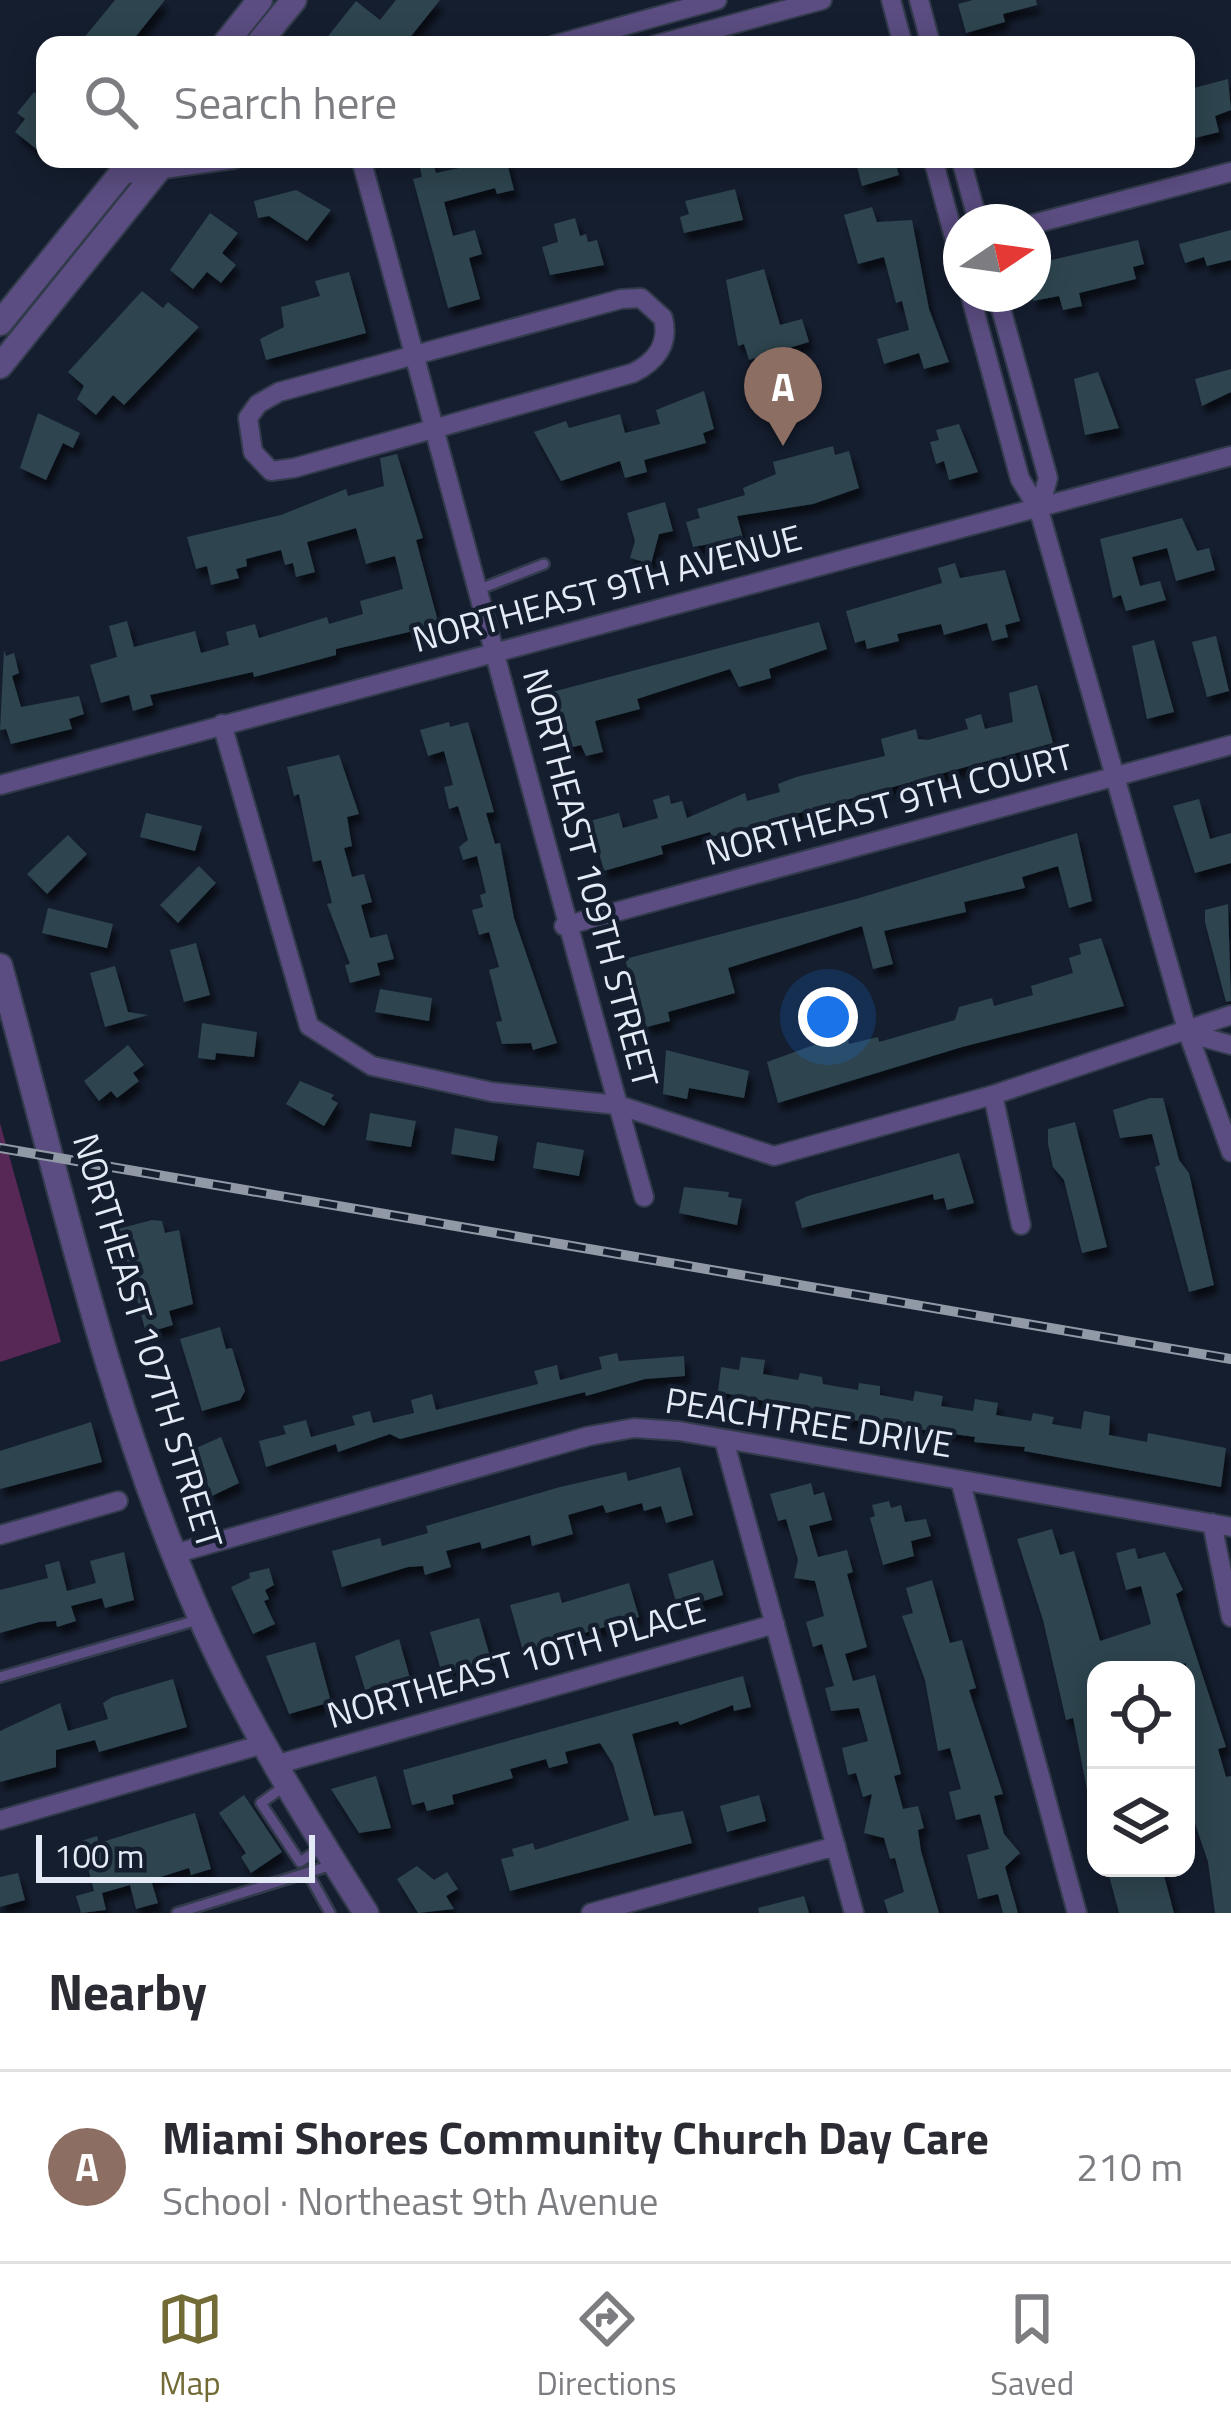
<!DOCTYPE html>
<html lang="en">
<head>
<meta charset="utf-8">
<style>
  body { margin:0; font-family:"Titillium Web",sans-serif; background:#f7f7f7; color:#2b2b33 }
  .controls { position:absolute; right:36px; bottom:36px; display:grid; overflow:hidden; border-radius:24px; box-shadow:0 6px 30px #0003 }
  .controls button { width:108px; height:108px; display:grid; place-items:center; padding:0; border:0; border-bottom:3px solid #e1e1e2; background:#fff; color:#2b2b33; font:60px sans-serif }
  .compass { position:absolute; left:943px; top:204px; width:108px; height:108px; border-radius:50%; background:#fff; box-shadow:0 6px 30px #0003; rotate:77deg }
  .scale { position:absolute; left:36px; bottom:30px; width:279px; box-sizing:border-box; padding-left:12px; border:6px solid #e4eaf6; border-top:0; font-size:33px; line-height:42px; white-space:nowrap; color:#e4eaf6; -webkit-text-stroke:9px #151e2f; paint-order:stroke }
  .you { position:absolute; left:828px; top:1017px; width:42px; height:42px; margin:-30px; border:9px solid #fff; border-radius:50%; background:#1a73e8; box-shadow:0 0 0 18px #1a73e833 }
  .badge { display:grid; place-items:center; width:78px; height:78px; border-radius:50%; background:#736b36; color:#fff; font-size:39px; font-weight:700 }
  .pin { position:absolute; translate:-50% -99px; filter:drop-shadow(0 3px 6px #0008) }
  .pin::after { content:''; position:absolute; top:63px; width:42px; height:36px; background:inherit; clip-path:polygon(0 0,100% 0,50% 100%) }
  .list { margin:0; padding:0; list-style:none }
  h2 { display:flex; justify-content:space-between; align-items:center; height:156px; margin:0; padding:0 48px; font-size:51px }
  h2 small { font-size:39px; font-weight:400; color:#7c7c81 }
  .list li { display:grid; grid-template-columns:78px 1fr auto; gap:36px; align-items:center; box-sizing:border-box; height:192px; padding:0 48px; border-top:3px solid #e1e1e2 }
  .list b { display:block; font-size:45px; white-space:nowrap }
  .list p { margin:0; font-size:39px; white-space:nowrap; color:#7c7c81 }
  .list em { font-size:39px; font-style:normal; color:#7c7c81 }
  .icon { flex:none; width:66px; height:66px; fill:none; stroke:currentColor; stroke-width:2; stroke-linecap:round; stroke-linejoin:round }
  .map { position:relative; flex:none; width:1231px; height:1913px; overflow:hidden }
  .search { position:absolute; background:#fff; box-shadow:0 6px 30px #0003; left:36px; right:36px; top:36px; height:132px; display:flex; align-items:center; gap:30px; box-sizing:border-box; padding:0 42px; border-radius:24px; color:#7c7c81; font-size:45px }
  .sheet { height:348px; background:#fff }
  nav { display:flex; justify-content:space-around; align-items:center; box-sizing:border-box; height:168px; border-top:3px solid #e1e1e2; background:#fff; font-size:33px; color:#7c7c81 }
  nav a { display:grid; justify-items:center; gap:6px }
  nav .on { color:#736b36 }
  .map>svg:first-child { display:block }
  .green { fill:#572756 }
  .building { fill:#2d4450; filter:url(#shadow) }
  .lines { fill:none; stroke-linecap:round; stroke-linejoin:round }
  .service-casing { stroke:#323b4b; stroke-width:14 }
  .minor-casing { stroke:#323b4b; stroke-width:22 }
  .tertiary-casing { stroke:#323b4b; stroke-width:28 }
  .service { stroke:#5b4d81; stroke-width:9 }
  .minor { stroke:#5b4d81; stroke-width:18 }
  .tertiary { stroke:#5b4d81; stroke-width:24 }
  .rail-casing { stroke:#9198a6; stroke-width:10 }
  .rail { stroke:#151e2f; stroke-width:6; stroke-dasharray:18; stroke-linecap:butt }
  .labels { text-anchor:middle; stroke-width:9; stroke-linejoin:round; paint-order:stroke }
  .street-label { font-size:36px; fill:#e4eaf6; stroke:#151e2f }
</style>
</head>
<body>
<div class="map">
<svg width="1231" height="1913" viewBox="0 0 1231 1913">
  <defs>
    <filter id="shadow"><feDropShadow dx="4.5" dy="8" stdDeviation="3" flood-color="#0009"/></filter>
  </defs>
  <rect width="100%" height="100%" fill="#151e2f"/>
  <path class="green" d="M0,1123L61,1342L0,1362Z"/>
  <path class="building" d="M115,0H165L129,45H78Z
    M396,0H440L404,45H321L356,1L380,20Z
    M973,0H1036L1037,5L1003,14L1005,22L966,33L958,4Z
    M1228,79L1231,110L1215,116L1219,132L1195,138L1186,90Z
    M34,92L45,101V156L15,132L25,119L17,113Z
    M418,159H432L436,173L463,167L461,159H506L514,190L497,194L495,188L444,202L453,236L475,230L482,254L469,258L480,299L448,308L413,179L422,177Z
    M855,159H894L899,175L862,186Z
    M735,189L743,220L684,233L680,217L689,214L685,201Z
    M296,190L331,210L307,241L269,216L258,218L254,201Z
    M872,207L877,222L912,220L929,309L949,362L924,369L919,353L884,364L877,339L909,330L902,301L896,303L884,257L858,264L844,215Z
    M210,213L238,233L222,253L236,265L221,283L207,272L193,289L170,270Z
    M575,218L580,236L586,234L588,242L597,240L604,265L550,275L542,247L558,242L554,224Z
    M1231,230V260L1207,266L1204,257L1185,263L1179,244Z
    M1138,240L1144,264L1133,267L1136,279L1079,293L1082,306L1063,310L1059,296L1033,301V269L1048,266L1047,261Z
    M764,269L780,325L802,319L809,342L749,360L744,344L738,346L726,280Z
    M349,272L366,333L266,360L260,339L284,327L281,307L320,296L315,281Z
    M142,291L163,308L168,302L199,327L124,405L113,395L96,415L77,399L84,386L68,372Z
    M1231,369V392L1202,406L1195,379Z
    M1098,372L1119,428L1085,435L1074,379Z
    M704,391L714,429L703,433L706,443L644,460L647,472L625,478L620,461L561,481L534,432L566,421L569,428L620,414L625,433L660,424L656,410Z
    M38,413L80,433L73,448L63,443L46,480L20,468Z
    M959,424L978,472L949,480L944,461L936,464L930,442L939,440L936,430Z
    M833,446L835,455L849,451L859,488L813,504L737,516L743,538L693,547L686,522L700,518L697,509L745,495L743,488L776,474L773,462Z
    M397,454L423,538L416,540L439,625L336,649V655L254,677L253,672L150,695L153,705L133,711L129,695L101,703L90,665L117,657L109,626L127,621L134,647L195,631L201,653L229,645L226,632L255,624L259,638L327,617L329,624L363,614L360,601L403,589L395,556L366,564L356,528L307,542L315,572L296,577L293,563L285,565L281,550L246,559L247,566L236,569L239,578L211,585L207,566L196,569L187,537L281,515L346,489L348,496L384,486L380,458Z
    M665,502L673,531L659,534L651,564L630,558L635,541L627,513Z
    M1182,518L1197,551L1209,548L1215,570L1176,581L1167,548L1132,557L1140,586L1160,581L1166,600L1126,611L1121,595L1113,598L1100,539Z
    M955,563L960,578L1005,570L1020,621L1005,625L1008,637L992,641L987,623L944,635L941,624L897,634L899,641L867,649L865,640L855,643L846,611L942,583L938,568Z
    M819,622L827,649L769,669L771,678L739,687L730,669L637,699L640,709L595,721L603,752L586,756L581,745L569,748L552,692Z
    M1216,636L1229,691L1207,697L1192,642Z
    M1154,640L1174,712L1147,719L1132,646Z
    M4,650L6,656L14,653L19,673L12,676L21,707L79,696L84,714L69,719L72,729L11,744L6,729L0,730Z
    M1037,685L1053,743L712,837L710,832L661,846L663,854L604,871L590,821L619,813L623,828L658,818L653,800L669,795L671,804L682,801L687,818L745,793L747,801L780,792L778,784L796,777L885,756L881,739L916,729L918,739L928,740L968,729L965,719L981,714L985,729L1013,722L1009,693Z
    M449,722L450,727L468,722L494,812L486,813L495,844L500,843L514,918L557,1043L533,1050L531,1043L502,1044L496,1022L502,1021L489,970L499,967L489,932L479,935L472,910L483,907L480,895L486,893L477,856L463,860L459,847L468,840L458,806L449,809L444,787L453,785L444,751L428,756L420,730Z
    M339,755L359,814L347,817L352,846L344,848L352,877L364,874L372,902L361,905L370,938L387,934L394,959L377,963L380,975L350,983L345,965L350,964L327,904L332,903L321,860L313,862L299,794L294,796L287,767Z
    M1199,799L1210,839L1231,833V863L1195,873L1173,806Z
    M146,813L202,826L195,851L140,837Z
    M1077,833L1092,901L1069,908L1058,866L1022,877L1025,888L964,902L966,912L884,931L893,964L873,969L862,926L728,968L735,993L668,1012L670,1021L647,1027L638,1007L625,959L856,899Z
    M68,835L87,854L47,894L27,874Z
    M199,866L216,883L178,923L160,905Z
    M1228,904L1231,1001L1226,1002L1205,922V910Z
    M48,908L113,924L107,948L42,933Z
    M1101,938L1124,1006L962,1047L778,1103L767,1062L847,1033L849,1044L878,1037L879,1042L955,1020L959,1007L992,998L994,1006L1033,995L1031,986L1073,973L1069,958L1081,954L1079,944Z
    M196,943L210,995L184,1002L170,950Z
    M115,966L128,1012L148,1015L105,1027L90,973Z
    M380,989L432,998L429,1021L375,1012Z
    M202,1023L257,1032L254,1057L216,1053L215,1060L198,1058Z
    M128,1045L144,1065L133,1073L139,1081L117,1098L111,1091L99,1101L84,1081Z
    M666,1050L749,1071L744,1098L689,1088L687,1099L663,1094Z
    M300,1081L334,1095L331,1099L338,1103L324,1126L286,1104Z
    M1150,1098H1163L1179,1160L1189,1173L1214,1285L1189,1292L1155,1167L1160,1165L1152,1134L1120,1138L1113,1110Z
    M370,1113L416,1121L411,1147L366,1140Z
    M1075,1122L1107,1247L1082,1253L1064,1180L1053,1167L1048,1144V1129Z
    M455,1128L498,1136L494,1161L451,1154Z
    M537,1142L584,1150L579,1176L533,1168Z
    M959,1153L974,1203L947,1210L944,1198L934,1200L933,1194L802,1228L795,1202L808,1196Z
    M684,1187L729,1192L728,1197L742,1199L737,1225L679,1213Z
    M152,1220L162,1221L165,1233L179,1230L193,1304L169,1311L173,1325L146,1333L118,1229Z
    M220,1327L226,1349L232,1348L245,1391L240,1400L202,1411L180,1339Z
    M617,1353L619,1361L684,1356L685,1376L645,1379L586,1396L585,1392L400,1439L390,1434L338,1452L336,1444L266,1467L259,1441L286,1434L283,1426L306,1420L311,1437L355,1425L352,1416L370,1411L373,1423L414,1413L411,1400L432,1394L436,1410L538,1384L534,1371L557,1365L560,1380L602,1369L599,1357Z
    M741,1357L765,1360L763,1374L798,1380L800,1373L822,1377L823,1384L858,1390L859,1383L880,1386V1395L913,1401L915,1391L943,1396L941,1406L973,1411L975,1399L998,1403L996,1415L1031,1421L1033,1413L1054,1417L1052,1424L1081,1429L1084,1411L1110,1416L1109,1435L1147,1442L1148,1433L1226,1448L1221,1487L1024,1451L1025,1447L974,1442L975,1437L802,1413V1408L718,1392L721,1367L739,1370Z
    M91,1422L102,1462L0,1489V1451Z
    M221,1437L239,1483L212,1496L194,1449Z
    M680,1467L693,1515L666,1523L661,1506L644,1511L642,1503L606,1513L603,1505L568,1515L573,1534L532,1546L530,1535L482,1549L480,1542L446,1551L451,1567L425,1575L423,1566L408,1567L342,1587L332,1551L380,1538L382,1546L428,1533L426,1526L560,1487L626,1472L628,1481Z
    M811,1483L814,1495L824,1492L832,1520L809,1526L818,1557L847,1550L853,1572L847,1574L867,1647L845,1654L853,1681L875,1675L901,1774L894,1776L903,1809L918,1806L924,1828L918,1830L921,1851L939,1913H888L884,1900L904,1892L895,1858L890,1859L884,1838L864,1833L872,1794L863,1797L856,1773L848,1775L842,1748L868,1741L859,1708L831,1711L825,1688L834,1686L822,1644L813,1647L806,1622L824,1616L815,1581L794,1578L798,1560L786,1519L778,1521L770,1494Z
    M889,1501L891,1508L901,1505L905,1522L926,1519L931,1536L911,1541L914,1556L883,1565L870,1518L875,1516L872,1505Z
    M1052,1529L1060,1555L1074,1551L1100,1641L1151,1624L1141,1586L1126,1590L1116,1553L1135,1548L1138,1559L1165,1552L1183,1590L1176,1594L1226,1747L1218,1749L1226,1777L1231,1776V1913H1215L1208,1862L1186,1797V1663L1162,1669L1160,1663L1096,1670V1809L1091,1810L1073,1718L1066,1720L1043,1620L1017,1539Z
    M124,1552L134,1600L105,1608L102,1598L71,1606L76,1621L57,1627L56,1621L39,1622L0,1633V1590L48,1578L45,1565L59,1561L67,1591L96,1583L90,1561Z
    M713,1560L723,1595L678,1609L668,1574Z
    M269,1568L274,1585L265,1590L269,1599L264,1601L275,1624L253,1634L231,1587L250,1578L249,1573Z
    M932,1580L950,1643L962,1640L976,1688L969,1690L1003,1794L994,1796L1004,1834L1020,1853L1005,1867L1018,1913H1003L998,1894L978,1899L967,1855L989,1849L980,1814L956,1820L949,1792L961,1789L950,1748L938,1751L925,1680L902,1616L913,1613L906,1588Z
    M629,1583L639,1617L523,1651L510,1605L559,1592L562,1603Z
    M479,1618L491,1660L442,1674L430,1632Z
    M399,1639L410,1678L365,1690L355,1656Z
    M315,1642L331,1702L289,1714L266,1656Z
    M743,1676L751,1707L734,1711L733,1705L680,1725L678,1721L632,1734L654,1816L683,1811L692,1843L510,1891L501,1859L514,1856L512,1849L533,1843L535,1850L629,1820L613,1764L600,1743L565,1752L568,1763L549,1768L546,1759L510,1769L513,1778L452,1795L454,1804L427,1811L424,1802L412,1805L403,1770Z
    M173,1679L187,1727L99,1752L95,1740L56,1750V1767L0,1782V1731L60,1703L68,1731L108,1719L103,1703L112,1697Z
    M376,1776L391,1828L359,1833L331,1789Z
    M244,1795L282,1852L251,1873L241,1857L246,1853L219,1813Z
    M759,1795L766,1821L727,1832L720,1806Z
    M195,1813L211,1869L191,1875L189,1868L151,1880L158,1903L136,1909L130,1885L102,1893L106,1910L81,1913L76,1896L94,1891L81,1841L97,1836L99,1843Z
    M417,1866L434,1880L447,1872L458,1889L446,1896L454,1909L418,1913L397,1879Z
    M1107,1868H1162L1174,1913H1119Z
    M18,1873L25,1900L0,1907V1877Z
    M804,1896L809,1913H759L758,1908Z"/>
  <g class="lines">
    <defs>
      <path id="service" d="M480,589L544,564
        M0,1677L201,1619
        M286,1785L261,1803L300,1862L321,1848
        M309,1875L330,1913
        M177,1913L332,1865"/>
      <path id="minor" d="M891,0L903,45
        M919,0L931,45
        M554,45L717,0
        M655,45L822,0
        M361,159C456,505 546,852 644,1197
        M933,159L961,263
        M961,159L978,222
        M120,175L234,159
        M1033,224L1231,172
        M970,294L1020,479L1039,510L1188,1033L1231,1152
        M997,294L1048,478L1039,510
        M641,298L663,318C670,345 655,362 633,373L294,468L271,471L253,452L248,418L258,404L279,392L621,299Z
        M222,724L309,1026L372,1066L492,1092L618,1105L774,1156L993,1095L1231,1015
        M0,785L1231,456
        M564,926L1231,745
        M1188,1033L1231,1045
        M993,1095L1021,1225
        M724,1440L854,1913
        M960,1480L1077,1913
        M1212,1523L1231,1617
        M0,1535L118,1501
        M174,1554L589,1436L634,1428L679,1431L1231,1527
        M275,1765L775,1624
        M0,1820L263,1744
        M591,1913L836,1846"/>
      <path id="tertiary" d="M224,45L260,0
        M257,45L294,0
        M0,323L133,159
        M0,366L167,159
        M0,966C60,1185 109,1411 201,1619C246,1722 306,1818 366,1913"/>
    </defs>
    <use href="#service" class="service-casing"/>
    <use href="#minor" class="minor-casing"/>
    <use href="#tertiary" class="tertiary-casing"/>
    <use href="#service" class="service"/>
    <use href="#minor" class="minor"/>
    <use href="#tertiary" class="tertiary"/>
    <defs>
      <path id="rail" d="M0,1148L1231,1359"/>
    </defs>
    <use href="#rail" class="rail-casing"/>
    <use href="#rail" class="rail"/>
  </g>
  <g class="labels">
    <g class="street-label">
      <text transform="translate(607 588) rotate(-15)" y="13">NORTHEAST 9TH AVENUE</text>
      <text transform="translate(889 804) rotate(-15)" y="13">NORTHEAST 9TH COURT</text>
      <text transform="translate(591 878) rotate(75)" y="13">NORTHEAST 109TH STREET</text>
      <text transform="translate(148 1341) rotate(73)" y="13">NORTHEAST 107TH STREET</text>
      <text transform="translate(809 1422) rotate(9)" y="13">PEACHTREE DRIVE</text>
      <text transform="translate(516 1662) rotate(-16)" y="13">NORTHEAST 10TH PLACE</text>
    </g>
  </g>
</svg>
<div class="controls">
<button><svg class="icon" aria-label="locate" viewBox="0 0 24 24"><circle cx="12" cy="12" r="6"/><path d="M12 2v4M12 18v4M2 12h4M18 12h4"/></svg></button>
<button><svg class="icon" aria-label="layers" viewBox="0 0 24 24"><path d="M12 4l9 5-9 5-9-5zM3 14l9 5 9-5"/></svg></button>
</div>
<svg class="compass" viewBox="-18 -18 36 36"><path d="M0-13l5 13h-10z" fill="#e53935"/><path d="M0 13l5-13h-10z" fill="#7c7c81"/></svg>
<div class="scale">100 m</div>
<div class="you"></div>
<div class="pin badge" style="left:783px;top:446px;background:#8d6e63">A</div>
<div class="search"><svg class="icon" aria-label="search" viewBox="0 0 24 24"><circle cx="10" cy="10" r="6"/><path d="M15 15l6 6"/></svg>Search here</div>
</div>
<section class="sheet">
<h2>Nearby<small></small></h2>
<ul class="list">
<li><span class="badge" style="background:#8d6e63">A</span><div><b>Miami Shores Community Church Day Care</b><p>School · Northeast 9th Avenue</p></div><em>210 m</em></li>
</ul>
</section>
<nav>
<a class="on"><svg class="icon" aria-label="map" viewBox="0 0 24 24"><path d="M3 6l6-2 6 2 6-2v14l-6 2-6-2-6 2zM9 4v14M15 6v14"/></svg>Map</a>
<a><svg class="icon" aria-label="directions" viewBox="0 0 24 24"><path d="M12 3l9 9-9 9-9-9zM9 14v-3h6M13 9l2 2-2 2"/></svg>Directions</a>
<a><svg class="icon" aria-label="saved" viewBox="0 0 24 24"><path d="M7 4h10v16l-5-4-5 4z"/></svg>Saved</a>
</nav>
</body>
</html>
